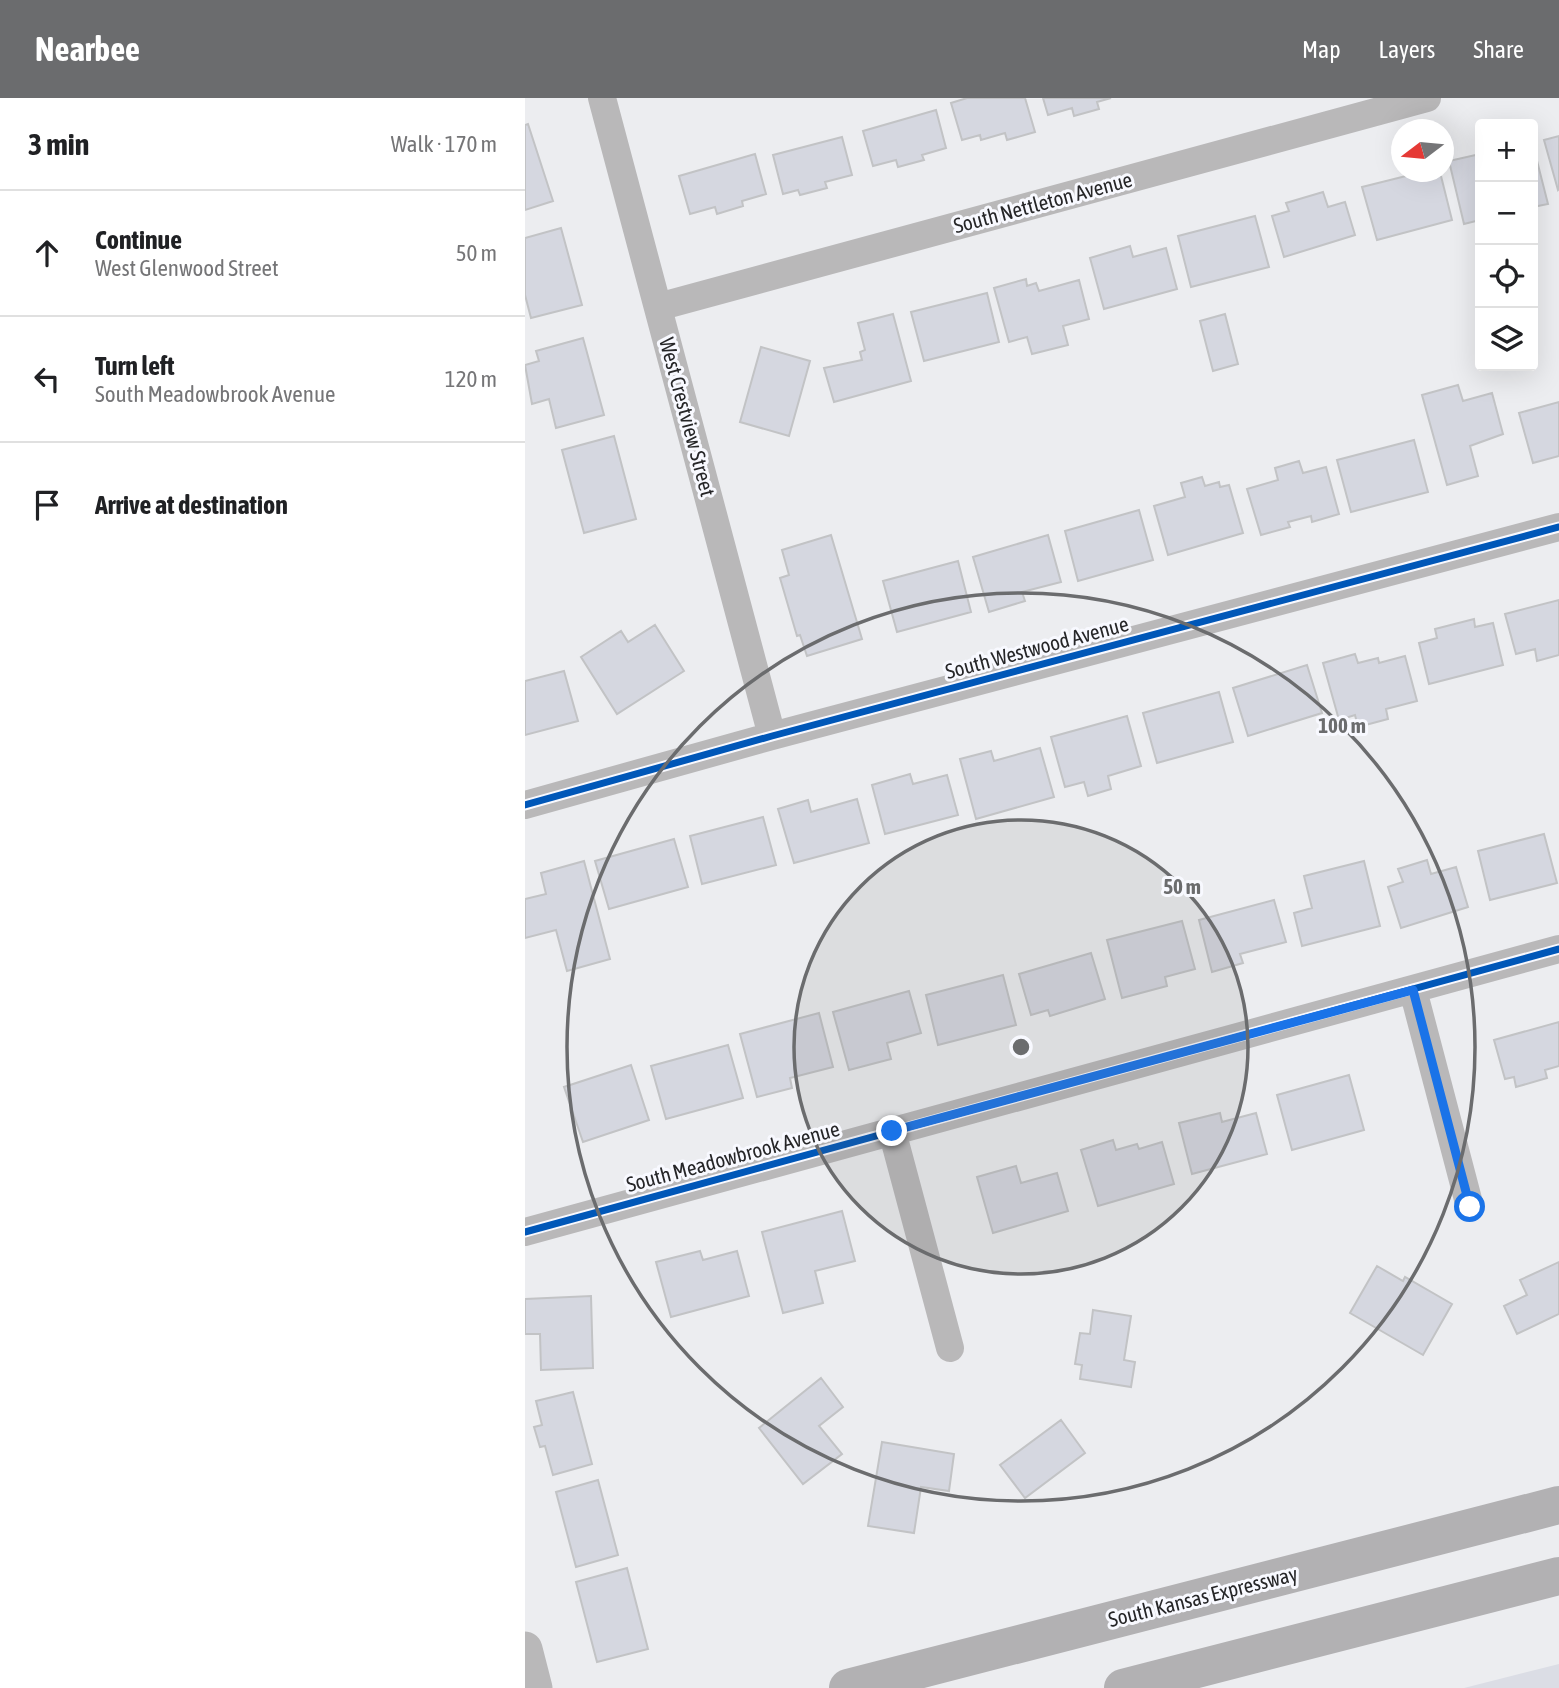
<!DOCTYPE html>
<html lang="en">
<head>
<meta charset="utf-8">
<style>
  body { margin:0; font-family:"Asap Condensed",sans-serif; background:#f2f2f2; color:#202124 }
  .controls { position:absolute; right:21px; top:21px; display:grid; overflow:hidden; border-radius:7px; box-shadow:0 7px 28px #0002 }
  .controls button { width:63px; height:63px; display:grid; place-items:center; padding:0; border:0; border-bottom:2px solid #e0e0e0; background:#fff; color:#202124; font:35px sans-serif }
  .compass { position:absolute; left:866px; top:21px; width:63px; height:63px; border-radius:50%; background:#fff; box-shadow:0 7px 28px #0002; rotate:254deg }
  .stop { position:absolute; width:21px; height:21px; margin:-16px; border:5px solid #1a73e8; border-radius:50%; background:#fff }
  .stop.end { background:#1a73e8; border-color:#fff; box-shadow:0 2px 7px #0008 }
  .list { margin:0; padding:0; list-style:none }
  h2 { display:flex; justify-content:space-between; align-items:center; height:91px; margin:0; padding:0 28px; font-size:30px }
  h2 small { font-size:23px; font-weight:400; color:#757577 }
  .list li { display:grid; grid-template-columns:46px 1fr auto; gap:21px; align-items:center; box-sizing:border-box; height:126px; padding:0 28px; border-top:2px solid #e0e0e0 }
  .list b { display:block; font-size:26px; white-space:nowrap }
  .list p { margin:0; font-size:23px; white-space:nowrap; color:#757577 }
  .list em { font-size:23px; font-style:normal; color:#757577 }
  .icon { flex:none; width:38px; height:38px; fill:none; stroke:currentColor; stroke-width:2; stroke-linecap:round; stroke-linejoin:round }
  .map { position:relative; flex:none; width:1034px; height:1590px; overflow:hidden }
  header { display:flex; align-items:center; gap:42px; box-sizing:border-box; height:98px; padding:0 35px; background:#6b6c6e; color:#fff }
  header strong { font-size:33px }
  nav { display:flex; gap:38px; margin-inline-start:auto; font-size:24px }
  main { display:flex }
  aside { flex:1; background:#fff }
  .map>svg:first-child { display:block }
  .built { fill:#dbdde5 }
  .building { fill:#d5d7e0; stroke:#c2c3c5; stroke-width:2 }
  .lines { fill:none; stroke-linecap:round; stroke-linejoin:round }
  .minor { stroke:#b9b8b9; stroke-width:28 }
  .tertiary { stroke:#b9b8b9; stroke-width:35 }
  .primary { stroke:#b2b1b3; stroke-width:38 }
  .cycleway-casing { stroke:#f8f9ff; stroke-width:11 }
  .cycleway { stroke:#0057b8; stroke-width:7 }
  .route { stroke:#1a73e8; stroke-width:9 }
  .ring { fill:none; stroke:#6b6c6e; stroke-width:3.5 }
  .labels { text-anchor:middle; stroke-width:6; stroke-linejoin:round; paint-order:stroke }
  .street-label { font-size:21px; fill:#262628; stroke:#f8f9ff }
  .centre { fill:#6b6c6e; stroke:#f8f9ff; stroke-width:3.5 }
  .ring-label { font-size:21px; text-anchor:middle; font-weight:bold; fill:#6b6c6e; stroke:#f8f9ff; stroke-width:6; stroke-linejoin:round; paint-order:stroke }
</style>
</head>
<body>
<header>
<strong>Nearbee</strong>
<nav><a>Map</a><a>Layers</a><a>Share</a></nav>
</header>
<main>
<aside>
<h2>3 min<small>Walk · 170 m</small></h2>
<ul class="list">
<li><svg class="icon" aria-label="ahead" viewBox="0 0 24 24"><path d="M12 20V5M6 11l6-6 6 6"/></svg><div><b>Continue</b><p>West Glenwood Street</p></div><em>50 m</em></li>
<li><svg class="icon" aria-label="left" viewBox="0 0 24 24"><path d="M17 20v-9H6M10 6l-5 5 5 5"/></svg><div><b>Turn left</b><p>South Meadowbrook Avenue</p></div><em>120 m</em></li>
<li><svg class="icon" aria-label="arrive" viewBox="0 0 24 24"><path d="M6 21V4h12l-3 4 3 4H6"/></svg><div><b>Arrive at destination</b></div></li>
</ul>
</aside>
<div class="map">
<svg width="1034" height="1590" viewBox="0 0 1034 1590">
  <rect width="100%" height="100%" fill="#ecedf0"/>
  <path class="built" d="M1034,1566V1590H939Z"/>
  <path class="building" d="M442,0H500L510,34L482,42L480,35L456,42L455,37L437,42L426,5Z
    M518,0H586L572,4L574,11L549,18L547,10L523,17Z
    M411,12L421,50L397,57L399,62L373,69L371,62L348,68L338,33Z
    M3,26L28,103L0,112V27Z
    M1034,38V91L1033,92L1019,42Z
    M317,39L327,77L300,84L302,90L275,97L273,92L258,96L248,57Z
    M1009,51L1023,106L1008,109V52Z
    M230,56L241,96L217,103L218,108L192,116L190,109L165,116L154,78Z
    M955,56V122L939,126L924,63Z
    M897,74H915L927,122L852,142L837,89Z
    M798,94L803,109L820,104L830,137L759,159L747,118L764,113L761,105Z
    M730,118L744,169L666,189L653,138Z
    M36,130L57,207L6,220L0,197V140Z
    M605,148L608,159L641,150L652,191L579,211L565,160Z
    M501,181L502,188L511,185L514,193L554,182L564,221L538,228L543,247L507,256L502,239L484,244L469,190Z
    M462,195L474,244L399,263L386,214Z
    M368,216L386,283L309,304L299,270L337,262L335,254L340,252L333,225Z
    M700,216L713,266L688,273L675,223Z
    M58,240L79,317L31,330L24,301L7,306L0,267L14,263L11,253Z
    M236,249L285,263L264,338L215,324Z
    M933,287L938,303L967,295L978,336L945,348L953,378L922,387L897,297Z
    M1034,304V358L1008,365L994,315Z
    M89,338L111,421L59,435L37,352Z
    M889,342L903,394L826,414L812,362Z
    M774,363L778,375L801,369L814,416L787,424L786,418L763,424L765,429L736,437L722,391L753,382L750,370Z
    M677,379L680,388L694,384L695,389L704,387L718,435L643,457L629,408L660,399L656,385Z
    M614,412L628,462L553,483L540,433Z
    M306,437L337,541L282,558L275,537L272,538L255,480L264,477L257,452Z
    M523,437L536,484L497,494L500,503L464,514L448,459Z
    M433,463L446,514L372,534L358,483Z
    M1034,502V557L1012,563L1010,551L991,556L980,516Z
    M949,521L950,529L968,525L978,567L904,586L894,545L912,540L910,531Z
    M130,527L159,573L92,616L56,559L96,533L103,544Z
    M830,556L833,565L853,560L854,565L880,558L892,603L861,611L863,621L833,629L830,617L814,622L798,565Z
    M782,567L797,615L723,638L708,590Z
    M39,573L53,623L0,637V583Z
    M694,594L708,644L632,665L618,615Z
    M602,618L616,668L583,678L586,691L563,698L559,684L540,689L526,639Z
    M515,650L529,699L451,721L435,661L466,653L469,663Z
    M385,676L388,686L422,677L433,717L360,736L347,687Z
    M332,701L344,745L269,765L253,711L283,702L286,714Z
    M238,719L251,767L177,786L165,738Z
    M1019,736L1032,785L965,802L953,753Z
    M149,741L163,789L84,811L70,763Z
    M902,762L906,776L931,769L943,809L876,830L863,789L878,784L873,771Z
    M59,763L85,861L42,873L31,832L0,840V801L21,796L16,775Z
    M839,763L855,828L777,848L769,815L787,810L779,778Z
    M749,802L761,844L715,856L718,865L687,874L674,822Z
    M657,823L670,871L640,879L642,888L597,900L582,842Z
    M566,855L580,901L525,918L523,912L506,917L494,876Z
    M478,877L491,927L413,947L401,897Z
    M384,893L396,935L362,945L366,961L324,972L308,914Z
    M294,915L308,969L265,980L267,990L232,999L215,936Z
    M1034,924V968L1020,972L1022,980L991,989L989,979L980,981L969,942Z
    M203,947L218,1000L141,1021L126,968Z
    M106,967L124,1022L58,1044L39,989Z
    M824,977L839,1032L767,1052L752,997Z
    M695,1015L697,1024L731,1015L742,1056L667,1076L654,1025Z
    M588,1042L591,1052L612,1046L614,1051L637,1044L649,1086L573,1108L556,1052Z
    M491,1068L496,1085L532,1075L543,1113L468,1135L452,1079Z
    M317,1113L330,1163L290,1173L298,1205L258,1215L237,1134Z
    M175,1153L178,1162L212,1153L224,1198L146,1219L131,1164Z
    M1034,1164V1216L992,1236L979,1208L1002,1197L995,1182Z
    M852,1168L878,1183L880,1179L927,1206L898,1257L825,1215Z
    M66,1198L68,1270L16,1272L15,1236H0V1201Z
    M568,1212L606,1218L599,1262L610,1264L606,1289L555,1281L557,1267L550,1266L555,1235L565,1236Z
    M296,1280L318,1309L294,1328L317,1356L278,1386L234,1330Z
    M48,1294L67,1366L28,1377L20,1348L15,1349L9,1329L17,1327L11,1303Z
    M536,1322L560,1355L500,1400L475,1367Z
    M357,1344L429,1356L424,1393L396,1389L389,1435L343,1428Z
    M73,1382L93,1457L51,1469L31,1394Z
    M102,1470L123,1551L72,1564L51,1484Z"/>
  <g class="lines">
    <path class="minor" d="M77,0L247,638
      M133,209L902,0
      M0,707L247,638L1034,429
      M888,892L945,1109
      M367,1033L425,1250
      M0,1134L1034,851"/>
    <path class="tertiary" d="M0,1551L10,1590"/>
    <path class="primary" d="M323,1590L1034,1407
      M598,1590L1034,1478"/>
    <defs>
      <path id="cycleway" d="M0,707L247,638L1034,429
        M0,1134L1034,851"/>
    </defs>
    <use href="#cycleway" class="cycleway-casing"/>
    <use href="#cycleway" class="cycleway"/>
  </g>
  <g class="lines">
    <path class="route" d="M367,1033L888,892L945,1109"/>
  </g>
  <circle cx="496" cy="949" r="227" fill="#6b6c6e" fill-opacity=".12"/>
  <g class="ring">
    <circle cx="496" cy="949" r="227"/>
    <circle cx="496" cy="949" r="454"/>
  </g>
  <g class="labels">
    <g class="street-label">
      <text transform="translate(518 105) rotate(-15)" y="7">South Nettleton Avenue</text>
      <text transform="translate(162 319) rotate(75)" y="7">West Crestview Street</text>
      <text transform="translate(512 550) rotate(-15)" y="7">South Westwood Avenue</text>
      <text transform="translate(208 1059) rotate(-15)" y="7">South Meadowbrook Avenue</text>
      <text transform="translate(678 1499) rotate(-14)" y="7">South Kansas Expressway</text>
    </g>
  </g>
  <circle cx="496" cy="949" r="10" class="centre"/>
  <g class="ring-label">
    <text x="817" y="635">100 m</text>
    <text x="657" y="796">50 m</text>
  </g>
</svg>
<div class="controls">
<button>+</button>
<button>−</button>
<button><svg class="icon" aria-label="locate" viewBox="0 0 24 24"><circle cx="12" cy="12" r="6"/><path d="M12 2v4M12 18v4M2 12h4M18 12h4"/></svg></button>
<button><svg class="icon" aria-label="layers" viewBox="0 0 24 24"><path d="M12 4l9 5-9 5-9-5zM3 14l9 5 9-5"/></svg></button>
</div>
<svg class="compass" viewBox="-18 -18 36 36"><path d="M0-13l5 13h-10z" fill="#e53935"/><path d="M0 13l5-13h-10z" fill="#757577"/></svg>
<div class="stop" style="left:945px;top:1109px"></div>
<div class="stop end" style="left:367px;top:1033px"></div>
</div>
</main>
</body>
</html>
